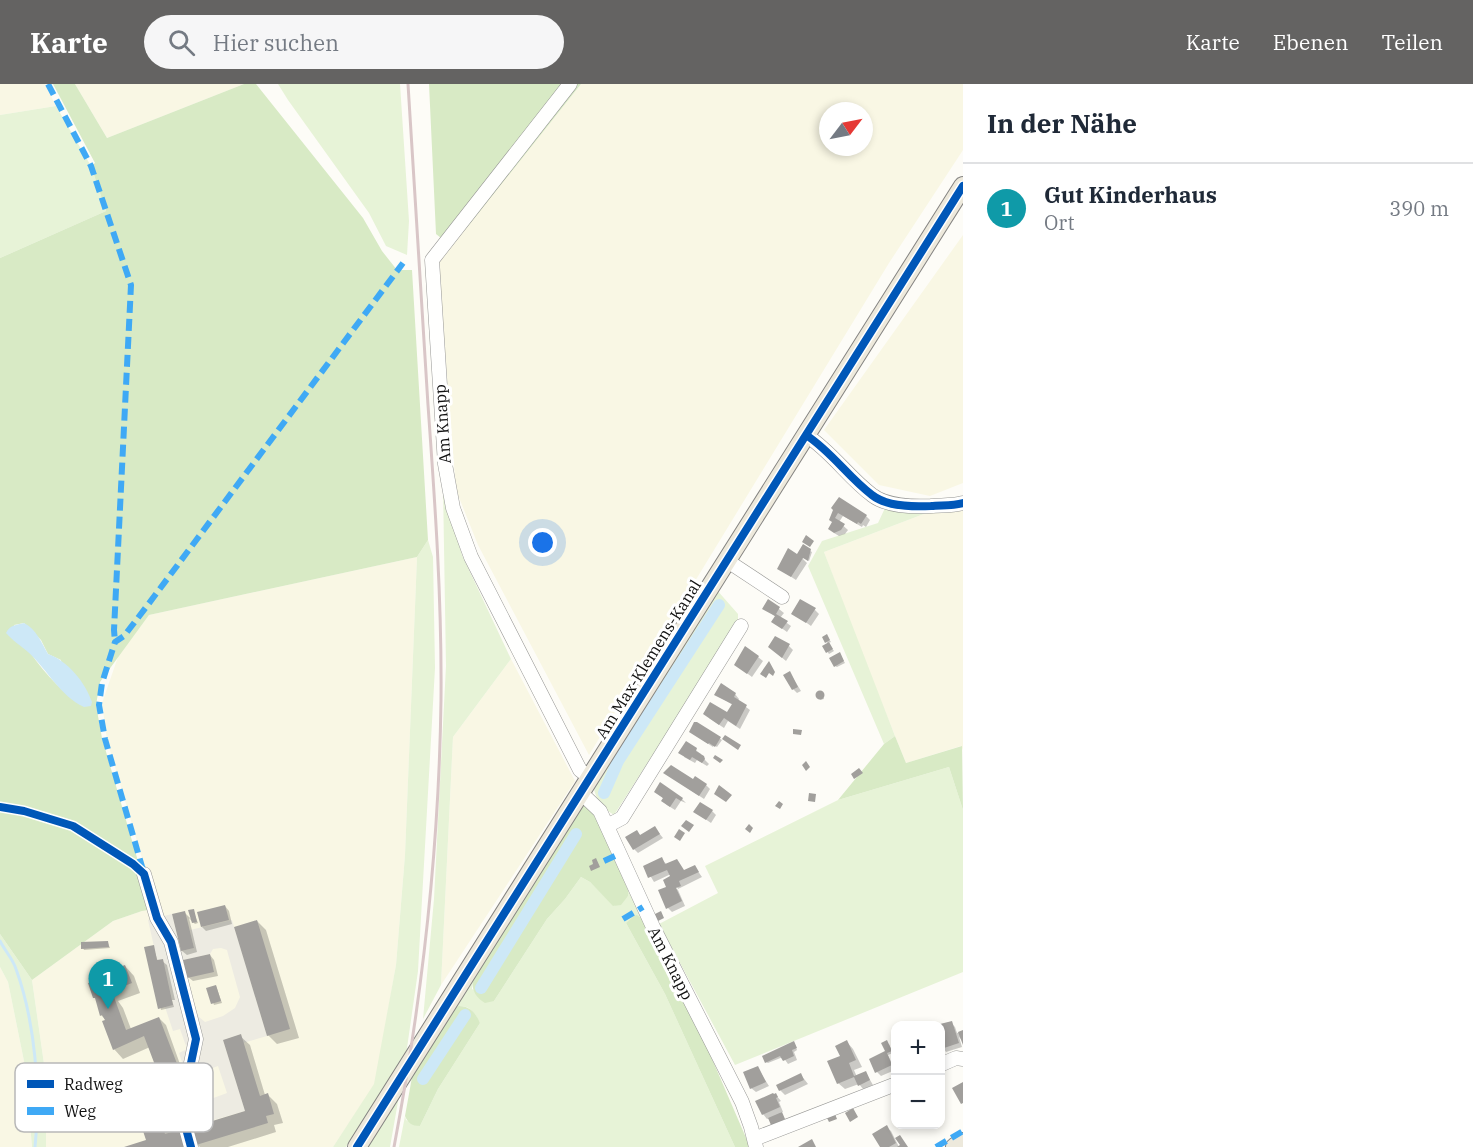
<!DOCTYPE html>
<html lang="de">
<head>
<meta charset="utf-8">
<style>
  body { margin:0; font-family:"IBM Plex Serif",serif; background:#f6f6f7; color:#1f2937 }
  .controls { position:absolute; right:18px; bottom:18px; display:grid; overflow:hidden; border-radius:12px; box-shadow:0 3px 9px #0003 }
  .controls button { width:54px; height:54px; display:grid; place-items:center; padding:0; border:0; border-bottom:2px solid #e0e1e3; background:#fff; color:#1f2937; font:30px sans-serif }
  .compass { position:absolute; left:819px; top:18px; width:54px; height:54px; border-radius:50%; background:#fff; box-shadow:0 3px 9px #0003; rotate:58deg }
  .you { position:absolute; left:543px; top:459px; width:21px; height:21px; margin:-15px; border:4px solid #fff; border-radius:50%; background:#1a73e8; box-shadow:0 0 0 9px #1a73e833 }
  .badge { display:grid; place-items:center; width:39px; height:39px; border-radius:50%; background:#646362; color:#fff; font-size:20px; font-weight:700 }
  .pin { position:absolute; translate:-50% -50px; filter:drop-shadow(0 2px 3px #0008) }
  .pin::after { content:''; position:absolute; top:32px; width:21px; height:18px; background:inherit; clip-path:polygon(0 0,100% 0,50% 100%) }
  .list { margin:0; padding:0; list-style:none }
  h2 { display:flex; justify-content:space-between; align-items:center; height:78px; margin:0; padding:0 24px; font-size:26px }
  h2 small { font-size:20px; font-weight:400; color:#747a83 }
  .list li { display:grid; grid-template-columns:39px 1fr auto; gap:18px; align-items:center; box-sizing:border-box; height:90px; padding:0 24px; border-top:2px solid #e0e1e3 }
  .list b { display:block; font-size:22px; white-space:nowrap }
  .list p { margin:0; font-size:20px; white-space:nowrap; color:#747a83 }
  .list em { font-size:20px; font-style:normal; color:#747a83 }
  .icon { flex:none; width:33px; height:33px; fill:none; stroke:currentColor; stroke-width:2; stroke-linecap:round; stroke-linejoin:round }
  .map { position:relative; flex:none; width:963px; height:1063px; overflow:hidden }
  header { display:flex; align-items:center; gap:36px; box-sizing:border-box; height:84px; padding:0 30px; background:#646362; color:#fff }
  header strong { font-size:28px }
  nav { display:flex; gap:33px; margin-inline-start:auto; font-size:21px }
  .search { width:420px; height:54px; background:#f6f6f7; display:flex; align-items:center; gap:15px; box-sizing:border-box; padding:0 21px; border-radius:33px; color:#747a83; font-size:22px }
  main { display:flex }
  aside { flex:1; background:#fff }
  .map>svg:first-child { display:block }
  .farmland { fill:#f9f7e4; fill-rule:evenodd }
  .green { fill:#e7f3d7 }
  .forest { fill:#d8eac5; fill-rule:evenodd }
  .plaza { fill:#edebe2; fill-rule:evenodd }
  .water { fill:#cde8f7 }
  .shadow { fill:#0003 }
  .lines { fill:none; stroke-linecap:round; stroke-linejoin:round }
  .stream { stroke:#cde8f7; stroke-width:3 }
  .canal { stroke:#cde8f7; stroke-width:12 }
  .building { fill:#a19f9c }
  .minor-casing { stroke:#979795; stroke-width:15 }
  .major-casing { stroke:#858482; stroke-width:20 }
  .minor { stroke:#fffffe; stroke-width:14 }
  .major { stroke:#ede9dc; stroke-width:18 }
  .rail { stroke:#d9c6c7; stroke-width:3 }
  .quiet { stroke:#3fa9f5; stroke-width:6; stroke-dasharray:12 6; stroke-linecap:butt }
  .cycleway-casing { stroke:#fff; stroke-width:11 }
  .cycleway { stroke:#0057b8; stroke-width:8 }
  .labels { text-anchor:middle; stroke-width:6; stroke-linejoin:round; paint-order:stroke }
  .street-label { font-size:16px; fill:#111; stroke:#fff }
  .key { fill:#fff; stroke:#b8b8b8; stroke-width:1.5 }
  .key-label { font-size:16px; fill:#111 }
</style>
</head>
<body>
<header>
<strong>Karte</strong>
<div class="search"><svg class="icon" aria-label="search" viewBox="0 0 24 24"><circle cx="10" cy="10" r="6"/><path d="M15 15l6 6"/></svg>Hier suchen</div>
<nav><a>Karte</a><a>Ebenen</a><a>Teilen</a></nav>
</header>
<main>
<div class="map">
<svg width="963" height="1063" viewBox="0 0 963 1063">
  <rect width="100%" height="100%" fill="#fdfcf7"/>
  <path class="farmland" d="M0,0H45L56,22L0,31Z
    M75,0H244L107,54Z
    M581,0H963V66L889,179L589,671L478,461L456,406L438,179ZM828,27H864V63H828Z
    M963,151V399L930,412L879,401L824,346Z
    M963,424V666L961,662L906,679L862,570L824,468L929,428Z
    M417,473L405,771L396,881L375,1000L333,1063H46V994L32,896L113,837L142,827L147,791L107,656L102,619L119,570L149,531Z
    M511,575L575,697L441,901L453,653Z
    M0,883L8,898L25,982L32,1063H0Z"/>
  <path class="green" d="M278,0H400L409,137L407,171L386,162L369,129L288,16Z
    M56,22L91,82L106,127L0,174V31Z
    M443,403L462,471L511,575L453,653L441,901L423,935L434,815L446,582Z
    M885,424L929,428L824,468L895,652L884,660L808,482L822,457L878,439Z
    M428,456L433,473L435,584L418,887L406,971L346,1063H333L374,1000L396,881L405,771L417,473Z
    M716,505L738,530V538L614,731C601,723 596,716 593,701Z
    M949,683L963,726V888L735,981L659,840L718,809L705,782L838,716Z
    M581,793L590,798L614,822L628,812V806L642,835L626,839L665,910L735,1063H399L405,1032L406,1036L420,1042L438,1005L480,939C475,928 468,919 455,923L473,894L472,905L494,917L547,835L565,815Z
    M0,850L32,896L46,994V1063H32L25,982L8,898L0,883Z
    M399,1012L390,1063H366Z"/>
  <path class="forest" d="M53,0H75L107,54L244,0H256L363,134L382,167L397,186H412L428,456L417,473L149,531L100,598L96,621L102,654L140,784L147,791L160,824L142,827L113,837L32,896L0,850V174L106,127L91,82L95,79ZM24,539L41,556L48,570L61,576L65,608C43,589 27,566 14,541Z
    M429,0H581L465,146L441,154L436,150Z
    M895,652L906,679L962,662L963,726L949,683L838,716L884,660Z
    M583,720L597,733L628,806V812L621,821L613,822L590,798L581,793L565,815L547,835L494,917L485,919C475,913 471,905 473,894Z
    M637,831L642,835L706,961L750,1063H735L665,910L626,839L634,832Z
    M459,922C470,922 476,929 480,939L438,1005L420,1042C412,1042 408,1039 405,1032L414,982L455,923Z"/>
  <path class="plaza" d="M172,830L181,867L194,864L190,846L232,836L267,952L243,959L241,950L223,956L245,1027L165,1050L163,1042L165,1041L163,1035H161L150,1000L185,987L179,969L187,965L180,945L173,947L165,923L173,921L171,911L163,875L157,876L148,836ZM221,864L227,866L228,870L240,913L235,924L223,932L205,938L199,933L196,926L183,876L210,870L213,865ZM218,982L227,1009L208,1016L199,989Z"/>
  <path class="water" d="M24,539C37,546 41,558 48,570C68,577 85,598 92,618L91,622L84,623C60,612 47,585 28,568C20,561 13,557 6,549C10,541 16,541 24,539Z"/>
  <path class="shadow" d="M835,426L866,432L870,436L866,443L863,441L862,443L843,432L839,438L848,446L845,450L839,452L834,449Z
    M810,467L812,468L809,477L802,472L801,473L807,479L796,496L779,485L798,472Z
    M769,517L784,529L780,534L791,542L787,548L773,538L776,533L764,524Z
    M815,526L819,530L811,542L793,529Z
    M828,554L831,558L828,559L834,567L829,570L824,563L829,560L826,558Z
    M789,562L793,566L786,577L774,567Z
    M841,572L845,579L837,583L835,582Z
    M758,573L763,577L752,593L736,581Z
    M790,589L801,607L797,609L793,605Z
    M822,608L824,615L820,616L817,609Z
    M735,610L739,615L738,617L750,626L740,645L728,637L724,644L709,634L727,630L733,621L716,611Z
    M695,651H714L722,656L717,663L714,661L713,663Z
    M686,659L701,670L700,671L709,680L707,682L697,676L695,679L684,673Z
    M665,689L706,701L710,705L704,715Z
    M656,708L682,715L686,719L681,717L675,726L667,721L663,717L664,715Z
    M712,727L716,731L711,739L695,728Z
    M655,744L663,754L638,769L634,765L637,748L641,752Z
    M662,775L667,781L677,777L684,788L695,783L702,793L678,805L675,798H670L678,806L685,822L672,828L668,824L660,807L668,804L665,797L673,793L671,790L654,798L645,783Z
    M225,822L229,827L232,840L206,847L202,843Z
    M193,826L198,839L195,840L189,834L197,868L187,871L182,867L174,831L185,829L193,837Z
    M257,837L266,846L299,954L277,960L268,951Z
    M108,859L110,864L84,866L83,864Z
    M153,862L158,878L162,877L167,881L175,916H172L174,923L161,926Z
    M210,871L214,876L218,892L193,897L188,893Z
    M125,882L134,892L140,909L118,917L123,924L131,945L159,934L166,941L186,997L169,1003L162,996L150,963L123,975L114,965L107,937L101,931L97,916Z
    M216,902L222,919L214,921L208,905Z
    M951,939L955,943L957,949L963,948V957L959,953L962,963L946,968L940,959V942Z
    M240,952L250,961L265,1011H268L277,1020L283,1039L274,1041L276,1048L228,1063H200L197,1060L247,1028Z
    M847,958L853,965L862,983L854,986L857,993L866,989L873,1001L863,1005L859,1000L845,1005L838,999Z
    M889,960L893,969L888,971L895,986L881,992L877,988Z
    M795,961L797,966L794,968L797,976L788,980L783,973L768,979L766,978Z
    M757,983L769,1002L756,1008L751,1004Z
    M801,991L808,1000L785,1011L780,1006Z
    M150,1002L159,1011L168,1041L173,1049L180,1046L190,1056L192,1063H128L148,1057L143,1042L151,1040L142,1005Z
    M776,1011L781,1017L779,1018L783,1028L780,1029L785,1037L774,1042L770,1034L767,1035L763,1030Z
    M886,1043L891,1047L899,1063H882Z"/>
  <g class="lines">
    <path class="stream" d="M0,857C5,867 13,875 16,885C35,937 41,1008 35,1063"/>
    <path class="canal" d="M604,709L618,677L719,521
      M481,904L576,750
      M423,995L465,931"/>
  </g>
  <path class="building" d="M839,413L867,431L861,440L858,438L857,440L838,429L835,434L845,440L841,446L834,449L828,445L832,438L829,436L833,426L831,424Z
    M806,451L814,457L810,463L802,458Z
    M803,460L811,465L808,477L803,474L791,493L777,485L788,464L797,470Z
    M768,515L780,523L776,530L788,537L782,545L771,538L775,532L762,525Z
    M800,515L816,524L806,539L791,530Z
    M827,550L830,556L825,559L822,553Z
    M775,552L790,560L782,574L768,563Z
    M829,558L833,565L826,569L822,562Z
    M745,562L759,572L747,590L734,581Z
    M840,568L844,577L834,583L829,574Z
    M769,577L775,588L773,592L769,589L766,594L760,590Z
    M790,587L798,603L792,606L783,591Z
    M721,599L736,609L734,613L747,621L736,642L724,634L719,641L703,630L710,618L727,628L732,620L714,611Z
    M815.5 611a4.5 4.5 0 1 1 9 0a4.5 4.5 0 1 1-9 0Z
    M694,638H697L721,653L715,663L709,659L708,660L689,648Z
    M793,645L802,646L801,651L793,650Z
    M725,651L741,661L738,666L722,655Z
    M686,657L697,664L696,667L704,672L705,675L702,679L692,673L690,676L678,669Z
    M715,671L723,676L720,679L713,674Z
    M806,677L810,683L806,687L802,681Z
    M671,681L693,695L695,692L707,700L699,712L663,689Z
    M859,684L863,689L854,695L851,690Z
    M660,698L683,714L681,717L676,714L670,723L661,717L663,714L654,708Z
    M719,701L732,711L726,718L714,710Z
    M809,709L816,710L815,718L808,717Z
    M779,717L783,720L780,725L775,722Z
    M700,718L713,726L706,736L693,728Z
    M686,736L694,741L689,748L681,742Z
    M749,740L753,744L750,749L745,745Z
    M655,742L660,750L633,766L625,753L637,746L640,751Z
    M679,745L685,749L680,757L674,753Z
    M662,773L665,780L677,775L684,786L695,781L699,788L679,797L681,802L676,804L682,817L666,825L658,806L666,803L663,796L670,792L667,786L648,794L643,782Z
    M596,774L600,783L591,787L589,782L593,780L592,776Z
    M225,821L229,836L201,843L197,828Z
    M194,825L197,838L192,839L188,826Z
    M185,827L194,864L181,867L172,830Z
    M661,827L664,834L656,838L653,831Z
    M257,836L290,945L267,952L234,843Z
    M108,857L109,863L81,865V858Z
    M154,861L157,876L163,875L173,921L158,925L144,863Z
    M210,870L214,888L187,894L183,876Z
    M125,881L132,899L109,908L111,914L114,913L126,946L159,933L181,990L161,997L144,952L113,966L102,937L105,936L102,931L100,932L95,914H93L88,899L93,897L92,894L96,892Z
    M216,901L221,917L211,920L206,904Z
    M952,937L959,959L941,965L940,940Z
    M963,946V961L958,948Z
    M241,950L260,1012L268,1009L274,1030L266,1032L268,1039L196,1061L190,1042L208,1036L209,1038L245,1027L223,956Z
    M847,956L856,976L849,979L854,992L866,987L870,996L858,1002L854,993L837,1000L827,977L840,972L835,962Z
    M887,956L892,967L887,969L892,981L875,989L869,975L885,967L881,959Z
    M794,957L797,964L792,966L794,972L783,977L780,972L765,979L762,972Z
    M758,982L766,998L750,1005L743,988Z
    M801,989L804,996L779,1007L776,1001Z
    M963,998V1019L961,1020L952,1004Z
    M150,1000L161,1035L163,1034L165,1041L163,1042L165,1050L181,1045L187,1063H124L146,1056L141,1041L149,1039L140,1005Z
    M773,1009L774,1010L776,1009L778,1013L776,1014L780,1023L762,1031L755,1017Z
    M853,1024L858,1033L850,1038L845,1029Z
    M782,1028L785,1035L771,1041L768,1034Z
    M835,1030L837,1035L829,1038L827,1034Z
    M887,1041L896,1059L889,1063H880L872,1050Z
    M900,1051L908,1063H897L900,1061L895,1054Z
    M812,1055L816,1063H798Z"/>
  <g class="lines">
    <defs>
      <path id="minor" d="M570,0L432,176L445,380L453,424L471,473L580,686L589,693
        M806,351C832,368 848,393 872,411C886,422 913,423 931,422C941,421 953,422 963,419
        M726,476L782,513
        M580,708L600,727L653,843L742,1018L751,1043L756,1063
        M607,742L622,734L741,542
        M144,790L157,834L171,858L196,955L191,979L185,1041L191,1063
        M940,981L956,974L963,975
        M754,1055L896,1000"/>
      <path id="major" d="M357,1063L963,102
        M955,1063L963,1058"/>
    </defs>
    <use href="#minor" class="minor-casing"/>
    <use href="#major" class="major-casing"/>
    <use href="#minor" class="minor"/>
    <use href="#major" class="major"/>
    <path class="rail" d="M394,1063C422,915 439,766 441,616C442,517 435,419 428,321C422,214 415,107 408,0"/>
    <path class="quiet" d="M48,0L91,82L131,201L114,546L115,558
      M604,777L619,770
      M143,786L105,655L99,621L102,599L115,558L124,552L147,522L403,179
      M623,835L643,823
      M936,1063L963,1047"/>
    <defs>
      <path id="cycleway" d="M806,351C832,368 848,393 872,411C886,422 913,423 931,422C941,421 953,422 963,419
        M0,723L24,727L73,742L133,780L144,790L157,834L171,858L196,955L191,979L185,1041L191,1063
        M357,1063L963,102"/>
    </defs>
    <use href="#cycleway" class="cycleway-casing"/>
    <use href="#cycleway" class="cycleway"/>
  </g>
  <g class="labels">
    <g class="street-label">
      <text transform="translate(442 340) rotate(-94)" y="6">Am Knapp</text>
      <text transform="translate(648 575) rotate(-58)" y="6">Am Max-Klemens-Kanal</text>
      <text transform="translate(671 879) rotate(63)" y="6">Am Knapp</text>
    </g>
  </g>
  <rect x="15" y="979" width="198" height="69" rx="9" class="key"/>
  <rect x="27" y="996" width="27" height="8" fill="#0057b8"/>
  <rect x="27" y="1023" width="27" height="8" fill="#3fa9f5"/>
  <g class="key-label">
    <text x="64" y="1006">Radweg</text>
    <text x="64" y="1033">Weg</text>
  </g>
</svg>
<div class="controls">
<button>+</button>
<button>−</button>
</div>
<svg class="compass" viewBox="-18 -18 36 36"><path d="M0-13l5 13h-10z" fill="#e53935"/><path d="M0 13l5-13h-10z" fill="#747a83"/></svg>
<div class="you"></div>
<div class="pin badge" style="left:108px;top:925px;background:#0f9aa8">1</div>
</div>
<aside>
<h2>In der Nähe<small></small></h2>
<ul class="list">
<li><span class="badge" style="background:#0f9aa8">1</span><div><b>Gut Kinderhaus</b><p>Ort</p></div><em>390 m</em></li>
</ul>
</aside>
</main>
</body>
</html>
